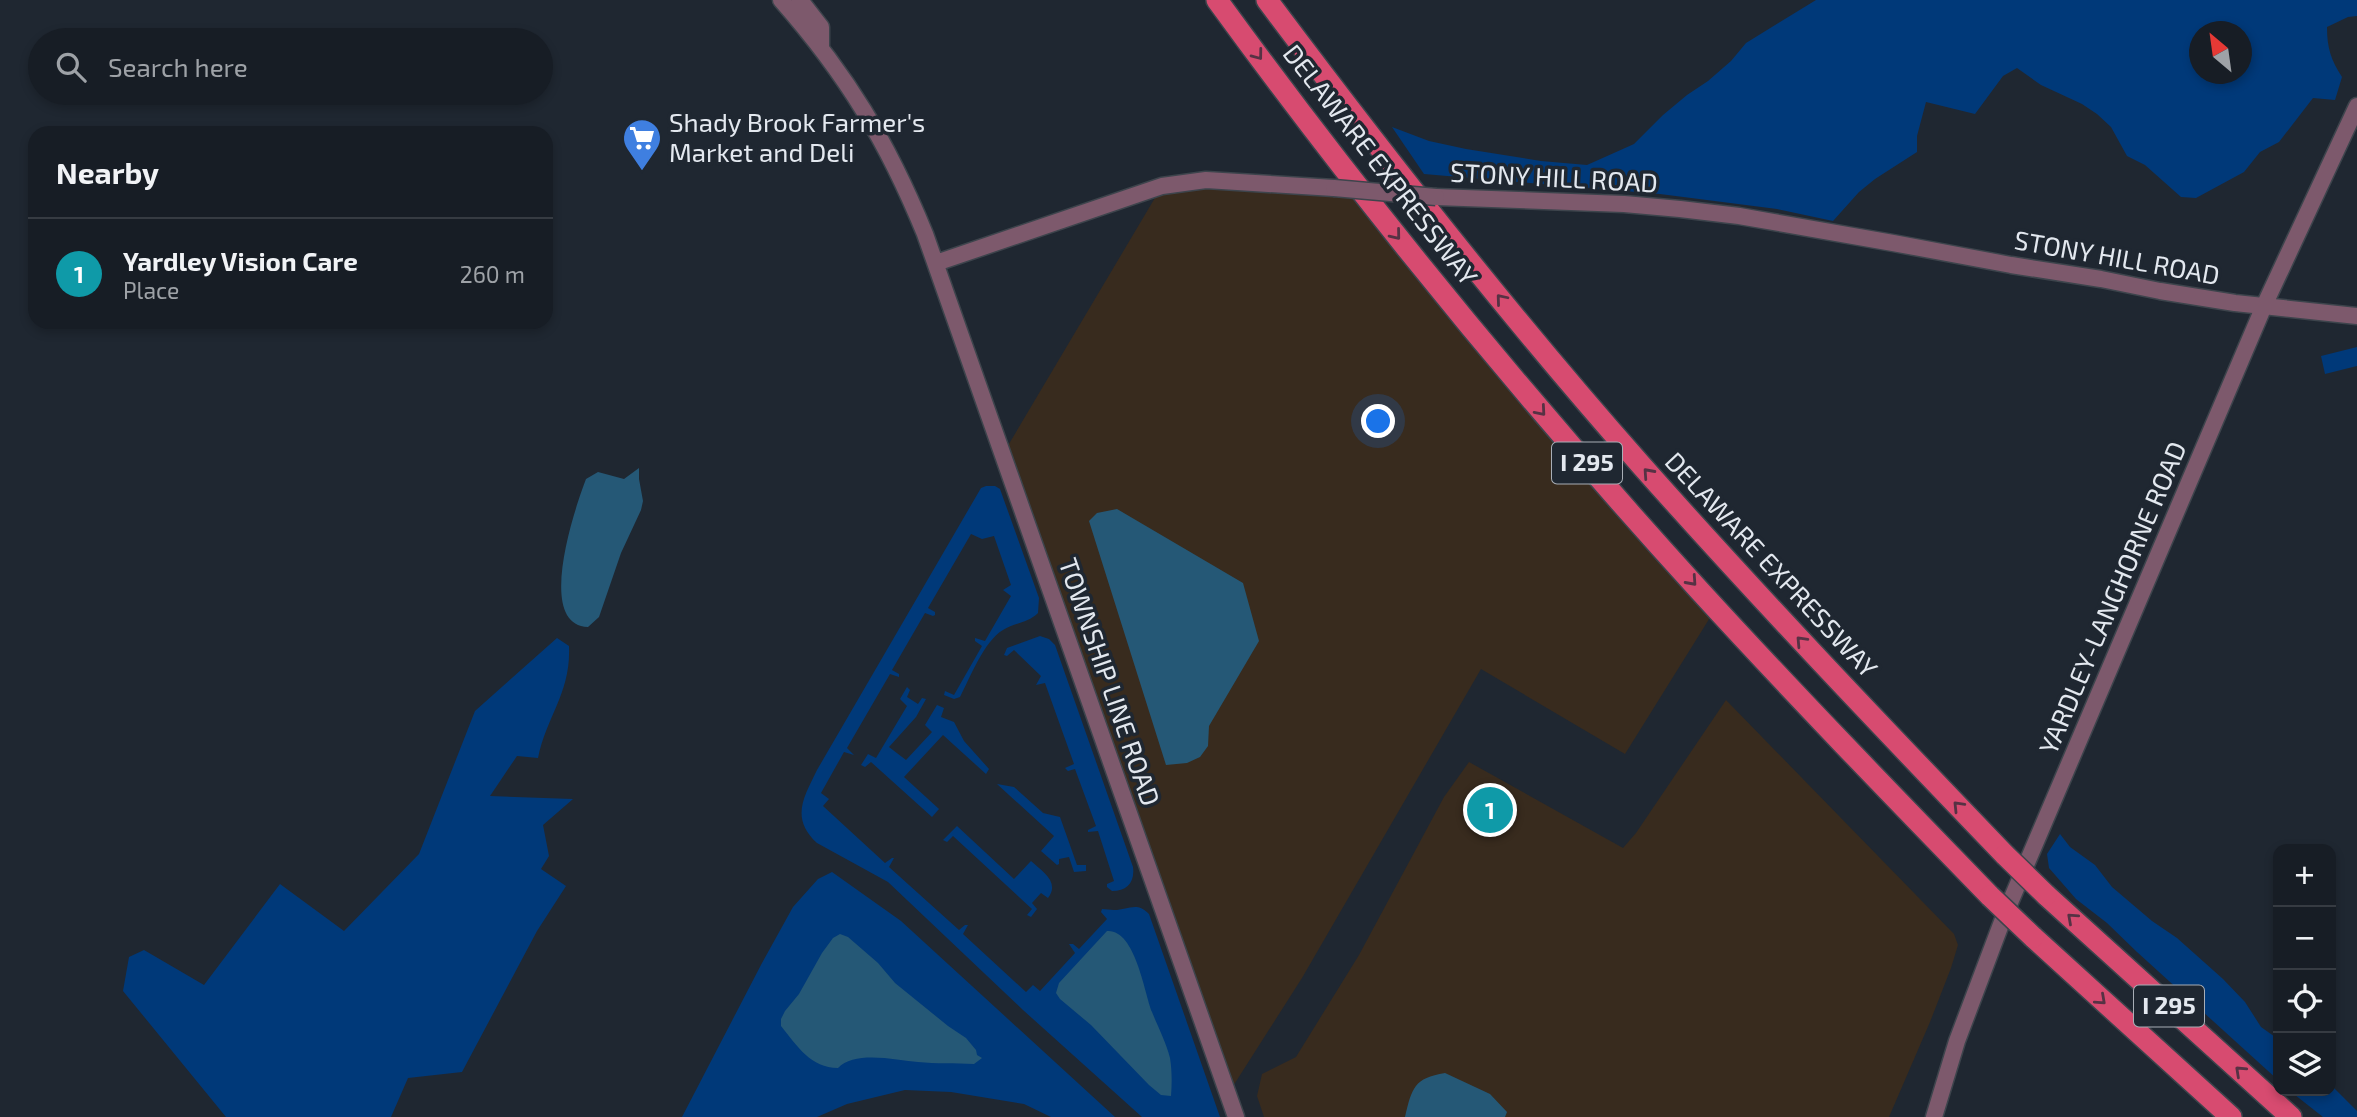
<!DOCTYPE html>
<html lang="en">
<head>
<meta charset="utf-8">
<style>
  body { margin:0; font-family:"Exo 2",sans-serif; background:#242a32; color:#f1f3f6 }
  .controls { position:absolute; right:21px; bottom:21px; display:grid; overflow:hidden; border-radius:14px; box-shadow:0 4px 10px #0003 }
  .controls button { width:63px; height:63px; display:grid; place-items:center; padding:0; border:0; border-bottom:2px solid #363b42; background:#171d25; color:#f1f3f6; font:35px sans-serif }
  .compass { position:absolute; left:2189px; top:21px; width:63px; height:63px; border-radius:50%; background:#171d25; box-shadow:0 4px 10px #0003; rotate:331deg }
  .you { position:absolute; left:1379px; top:422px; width:24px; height:24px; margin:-18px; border:5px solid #fff; border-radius:50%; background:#1a73e8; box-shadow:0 0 0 10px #1a73e833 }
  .badge { display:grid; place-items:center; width:46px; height:46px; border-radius:50%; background:#8c9099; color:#fff; font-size:23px; font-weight:700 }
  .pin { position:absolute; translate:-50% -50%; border:4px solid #fff; box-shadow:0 2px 7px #0006 }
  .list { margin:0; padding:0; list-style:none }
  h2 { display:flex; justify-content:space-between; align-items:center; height:91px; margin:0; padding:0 28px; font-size:30px }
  h2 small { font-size:23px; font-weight:400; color:#9ea2a7 }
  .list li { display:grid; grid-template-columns:46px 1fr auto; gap:21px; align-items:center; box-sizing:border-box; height:112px; padding:0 28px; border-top:2px solid #363b42 }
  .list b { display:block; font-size:26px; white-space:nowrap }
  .list p { margin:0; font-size:23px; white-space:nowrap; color:#9ea2a7 }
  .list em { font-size:23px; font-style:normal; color:#9ea2a7 }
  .icon { flex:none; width:38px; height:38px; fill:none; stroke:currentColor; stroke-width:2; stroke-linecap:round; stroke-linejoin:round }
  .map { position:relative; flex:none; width:2357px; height:1117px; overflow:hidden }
  .search { position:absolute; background:#171d25; box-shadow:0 4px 10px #0003; left:28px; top:28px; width:525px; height:77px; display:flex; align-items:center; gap:18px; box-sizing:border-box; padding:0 24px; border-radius:38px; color:#9ea2a7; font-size:26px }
  .panel { position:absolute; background:#171d25; box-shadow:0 4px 10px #0003; left:28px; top:126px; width:525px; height:203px; border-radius:21px }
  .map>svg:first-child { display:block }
  .commercial { fill:#382b1e }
  .green { fill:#003979; fill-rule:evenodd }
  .water { fill:#255876 }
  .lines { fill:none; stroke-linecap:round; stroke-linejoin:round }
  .secondary-casing { stroke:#3d444c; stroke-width:19 }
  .highway-casing { stroke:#3d444c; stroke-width:24 }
  .secondary { stroke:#7d596c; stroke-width:16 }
  .highway { stroke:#d74b70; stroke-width:21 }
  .secondary-bridge-casing { stroke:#3d444c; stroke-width:19; stroke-linecap:butt }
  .highway-bridge-casing { stroke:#3d444c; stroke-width:24; stroke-linecap:butt }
  .secondary-bridge { stroke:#7d596c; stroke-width:16 }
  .highway-bridge { stroke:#d74b70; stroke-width:21 }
  .oneway { stroke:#563244 }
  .labels { text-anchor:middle; stroke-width:7; stroke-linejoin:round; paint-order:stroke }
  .shield { fill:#1f2731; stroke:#a8aeb6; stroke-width:2 }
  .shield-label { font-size:24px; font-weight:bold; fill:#e3e8ef }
  .poi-label { font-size:26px; fill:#e3e8ef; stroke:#1f2731; text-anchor:start }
  .street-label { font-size:26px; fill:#e3e8ef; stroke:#1f2731 }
</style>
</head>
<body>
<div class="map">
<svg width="2357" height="1117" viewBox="0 0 2357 1117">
  <rect width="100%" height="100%" fill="#1f2731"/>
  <path class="commercial" d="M1162,186L1362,191L1716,608L1625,754L1481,669L1302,978L1228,1094L1003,454Z
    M1726,700L1954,934L1958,945L1951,968L1930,1022L1889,1117H1264L1257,1096L1262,1074L1296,1057L1359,955L1444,797L1469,762L1623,848L1636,833Z"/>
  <path class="green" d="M1816,0H2357V16L2348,17L2327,27C2327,48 2331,60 2342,77L2335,100L2313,98L2279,142L2260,152L2244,172L2196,198L2181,197L2145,165L2127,156L2111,127L2097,114L2082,104L2041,85L2017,68L2003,76L1975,114L1926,102L1917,136V152L1875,179L1859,192L1833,221L1777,209L1660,194L1424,174L1392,127L1429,141L1466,149L1541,161L1587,165L1634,144L1663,115L1687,95L1708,81L1731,61L1746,43ZM2200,32H2242V74H2200Z
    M2357,347V366L2325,374L2321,356Z
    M986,486H995L1000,489L1039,598L1038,613C1028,623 1014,623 1003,630C984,641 970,678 960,697L954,699L944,695L945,691L954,695L982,646L975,641V638L985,641L1011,596L1003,590L1011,585L994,536L982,539L971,534L928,608L935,612V615L933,616L925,613L892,670L899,674V677L890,674L847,748L854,755L844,752L821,793L829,799L823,806L885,863L892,858H894L889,867L959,930L965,925H968L963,934L1026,992L1033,985L1040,991L1075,953L1069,944H1073L1079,949L1107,919L1101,912L1102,909C1106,909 1110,910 1114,910C1128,910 1137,901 1149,914L1220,1117H1142L1023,1010L888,882L817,843C790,818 804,797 817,770L981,488Z
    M1040,636L1049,639L1055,645L1133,867C1135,882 1127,891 1112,891L1107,887V884L1114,881L1098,831L1088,832V830L1096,826L1075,769L1068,771L1065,768L1074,764L1045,683L1036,685L1041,676L1014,650L1007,656L1004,655L1007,648Z
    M557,638L569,646C571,693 547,715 538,758L517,756L490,796L573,799L543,825L549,856L541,869L566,886L537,931L462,1072L408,1078L391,1117H226L123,991L129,957L144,950L204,985L280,884L344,931L419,854L475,711Z
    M907,687L910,690L907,697L918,704L922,698L926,699L916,717L889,747L906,760L932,732L925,725L937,705L944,708L941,717L954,722L964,741L989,769L986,774L943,735L904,777L939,809L932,817L871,762L865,767L861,765L868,754L876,758L907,706L900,699Z
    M997,784L1014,787L1043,813L1060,817L1077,865H1086V871L1074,872L1069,857L1059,859V864L1057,865L1041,851L1054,836Z
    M957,826L1014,879L1031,861C1043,872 1060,882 1048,898L1041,893L1032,903L1037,909L1031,917L1027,915L1032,909L953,836L947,842L943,840Z
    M2060,834L2070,847L2095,865L2112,887L2152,921L2177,938L2223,979L2245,1002L2261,1027L2278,1039V1080L2137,952L2107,923L2076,899L2049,868L2047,854Z
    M832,872L901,921L1115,1117H1051L1024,1104L951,1092L905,1090L847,1104L817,1117H682L762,963L793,907L818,879Z
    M2331,1085L2357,1111V1117H2323L2290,1091H2331Z"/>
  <path class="water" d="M639,468V479L643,501L641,510L621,553L599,617L588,627C535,625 575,508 586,479L598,472L624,479Z
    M1117,509L1243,583L1259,641L1209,726L1208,746L1200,757L1187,763L1166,765L1089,521L1097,513Z
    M1107,931C1135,929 1144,991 1152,1012C1158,1027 1166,1042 1170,1058C1172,1070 1172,1084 1171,1096L1161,1095L1149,1085L1091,1025L1060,999L1056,993L1059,983Z
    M840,934L848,937L878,963L895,983L948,1026L966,1038L976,1050L977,1055L982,1058L974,1064C955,1063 936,1064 918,1062C897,1060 854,1050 838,1068C811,1068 797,1046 781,1026V1019L785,1011L799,994L822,953L833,938Z
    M1445,1073L1490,1094L1507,1112L1505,1117H1405C1412,1088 1414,1078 1445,1073Z"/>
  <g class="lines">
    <defs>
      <path id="secondary" d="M781,0C847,75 887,141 925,234L1236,1117
        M800,0L821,27V47
        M1436,197L1624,204L1680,209L1739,216L1893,243L2011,265L2101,279L2160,291L2235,303L2357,316
        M936,263L1162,186L1206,180L1334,188
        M1934,1117L1957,1041L2003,919L2264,306L2357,106"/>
      <path id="highway" d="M1217,0C1366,205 1528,402 1699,590C1794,694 1892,795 1990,896
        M1267,0C1386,159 1509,316 1641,465C1759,598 1882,727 2005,855
        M2046,895L2291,1117
        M2033,937L2231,1117"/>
    </defs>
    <use href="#secondary" class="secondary-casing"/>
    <use href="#highway" class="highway-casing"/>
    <use href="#secondary" class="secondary"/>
    <use href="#highway" class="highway"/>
    <defs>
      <path id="secondary-bridge" d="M1334,188L1436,197"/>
      <path id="highway-bridge" d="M2005,855L2046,895
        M1990,896L2033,937"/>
    </defs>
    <use href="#secondary-bridge" class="secondary-bridge-casing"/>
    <use href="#highway-bridge" class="highway-bridge-casing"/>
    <use href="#secondary-bridge" class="secondary-bridge"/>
    <use href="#highway-bridge" class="highway-bridge"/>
  </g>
  <defs><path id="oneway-chevron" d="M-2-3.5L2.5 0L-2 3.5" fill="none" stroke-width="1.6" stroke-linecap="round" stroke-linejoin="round" transform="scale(1.75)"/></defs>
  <g class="oneway">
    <use href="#oneway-chevron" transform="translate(1258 55) rotate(53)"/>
    <use href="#oneway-chevron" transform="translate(1396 235) rotate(51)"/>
    <use href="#oneway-chevron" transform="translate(1501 299) rotate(-130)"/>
    <use href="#oneway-chevron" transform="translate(1541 411) rotate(49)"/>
    <use href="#oneway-chevron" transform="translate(1648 473) rotate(-132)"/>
    <use href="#oneway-chevron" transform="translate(1692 581) rotate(48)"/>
    <use href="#oneway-chevron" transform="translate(1801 641) rotate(-133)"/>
    <use href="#oneway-chevron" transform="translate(1958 806) rotate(-134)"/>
    <use href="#oneway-chevron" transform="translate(2072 918) rotate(-138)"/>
    <use href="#oneway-chevron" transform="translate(2101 1000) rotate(42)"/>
    <use href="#oneway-chevron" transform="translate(2240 1071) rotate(-137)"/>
  </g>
  <defs>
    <symbol id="supermarket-pin" viewBox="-11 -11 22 30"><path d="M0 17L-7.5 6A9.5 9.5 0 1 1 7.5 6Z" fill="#3f7fe0" stroke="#1f2731"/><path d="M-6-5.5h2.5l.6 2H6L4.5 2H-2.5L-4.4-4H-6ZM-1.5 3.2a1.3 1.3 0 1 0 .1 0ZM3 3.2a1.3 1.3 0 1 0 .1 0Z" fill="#fff"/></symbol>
  </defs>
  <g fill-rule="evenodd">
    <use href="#supermarket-pin" x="620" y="116" width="44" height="60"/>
  </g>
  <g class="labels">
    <g class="shield">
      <rect x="1552" y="442.5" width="70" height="41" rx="5"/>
      <rect x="2134" y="985.5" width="70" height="41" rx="5"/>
    </g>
    <g class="shield-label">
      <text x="1587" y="471">I 295</text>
      <text x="2169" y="1014">I 295</text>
    </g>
    <g class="poi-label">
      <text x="669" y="132">Shady Brook Farmer's<tspan x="669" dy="30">Market and Deli</tspan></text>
    </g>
    <g class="street-label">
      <text transform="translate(1380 165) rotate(52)" y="9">DELAWARE EXPRESSWAY</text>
      <text transform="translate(1554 178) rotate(3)" y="9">STONY HILL ROAD</text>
      <text transform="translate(2117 258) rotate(10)" y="9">STONY HILL ROAD</text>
      <text transform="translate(1771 565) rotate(47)" y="9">DELAWARE EXPRESSWAY</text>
      <text transform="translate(2113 598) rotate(-67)" y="9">YARDLEY-LANGHORNE ROAD</text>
      <text transform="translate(1109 682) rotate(71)" y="9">TOWNSHIP LINE ROAD</text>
    </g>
  </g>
</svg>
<div class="controls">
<button>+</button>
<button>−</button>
<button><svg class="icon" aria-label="locate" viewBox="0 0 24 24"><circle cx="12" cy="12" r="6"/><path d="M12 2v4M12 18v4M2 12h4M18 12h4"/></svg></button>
<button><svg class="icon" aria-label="layers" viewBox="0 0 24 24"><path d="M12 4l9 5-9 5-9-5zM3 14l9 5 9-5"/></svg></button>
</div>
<svg class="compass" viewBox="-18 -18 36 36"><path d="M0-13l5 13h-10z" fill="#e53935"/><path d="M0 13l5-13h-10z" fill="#9ea2a7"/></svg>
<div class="you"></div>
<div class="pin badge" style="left:1490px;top:810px;background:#0f9aa8">1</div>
<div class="search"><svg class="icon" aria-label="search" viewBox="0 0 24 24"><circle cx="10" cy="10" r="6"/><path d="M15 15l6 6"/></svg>Search here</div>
<section class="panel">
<h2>Nearby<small></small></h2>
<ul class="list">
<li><span class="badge" style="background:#0f9aa8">1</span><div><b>Yardley Vision Care</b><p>Place</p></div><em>260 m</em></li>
</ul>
</section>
</div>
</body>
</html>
